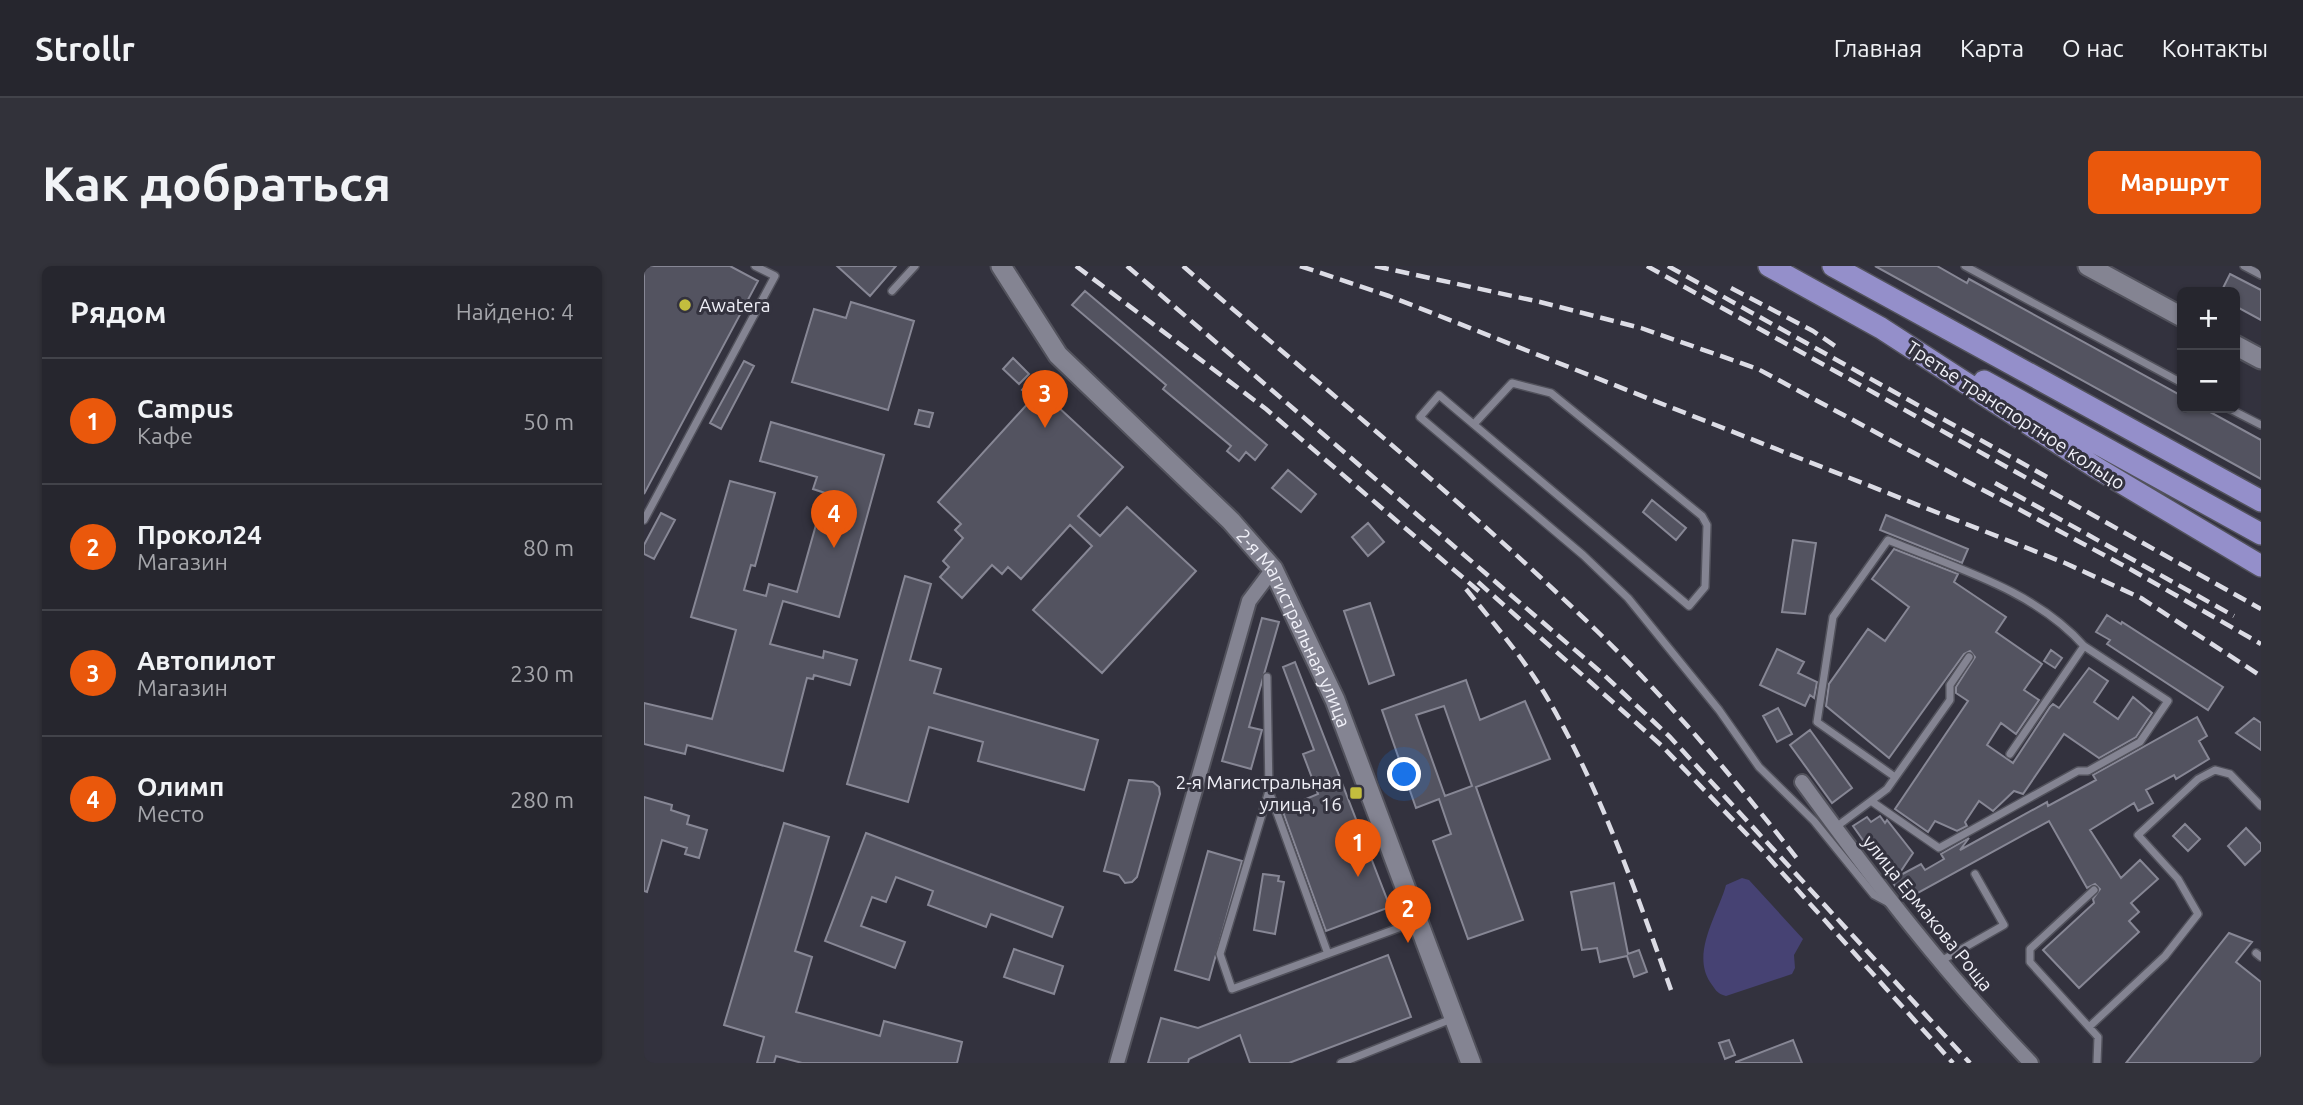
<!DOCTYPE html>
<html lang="ru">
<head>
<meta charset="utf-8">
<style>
  body { margin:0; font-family:Ubuntu,sans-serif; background:#32323a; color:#f1f3f6 }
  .controls { position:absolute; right:21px; top:21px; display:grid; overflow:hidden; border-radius:10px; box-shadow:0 2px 5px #0004 }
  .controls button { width:63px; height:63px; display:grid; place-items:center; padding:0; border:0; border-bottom:2px solid #42434a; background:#26262e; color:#f1f3f6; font:35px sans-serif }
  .you { position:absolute; left:761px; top:509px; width:24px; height:24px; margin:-18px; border:5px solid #fff; border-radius:50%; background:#1a73e8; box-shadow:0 0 0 10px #1a73e833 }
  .badge { display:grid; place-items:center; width:46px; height:46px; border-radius:50%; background:#ea580c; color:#fff; font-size:23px; font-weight:700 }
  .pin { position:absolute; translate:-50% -58px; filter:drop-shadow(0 2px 4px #0008) }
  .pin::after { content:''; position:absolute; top:37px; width:24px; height:21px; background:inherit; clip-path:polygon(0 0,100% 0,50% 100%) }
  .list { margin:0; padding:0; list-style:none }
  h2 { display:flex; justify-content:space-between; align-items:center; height:91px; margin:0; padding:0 28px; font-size:30px }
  h2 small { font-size:23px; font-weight:400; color:#a4a5aa }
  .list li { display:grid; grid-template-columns:46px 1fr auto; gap:21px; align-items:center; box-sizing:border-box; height:126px; padding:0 28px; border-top:2px solid #42434a }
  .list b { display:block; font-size:26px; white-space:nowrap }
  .list p { margin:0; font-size:23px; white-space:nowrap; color:#a4a5aa }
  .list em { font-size:23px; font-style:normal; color:#a4a5aa }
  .map { position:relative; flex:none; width:1617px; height:797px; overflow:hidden; border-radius:10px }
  header { display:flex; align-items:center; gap:42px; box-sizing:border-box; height:98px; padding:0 35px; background:#26262e; border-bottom:2px solid #42434a }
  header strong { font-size:33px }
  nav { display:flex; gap:38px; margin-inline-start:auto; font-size:24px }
  .intro { display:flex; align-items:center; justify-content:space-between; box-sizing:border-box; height:168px; padding:0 42px }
  h1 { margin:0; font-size:49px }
  .button { padding:18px 32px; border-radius:10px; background:#ea580c; color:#fff; font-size:24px; font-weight:700 }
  main { display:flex; gap:42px; padding:0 42px }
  aside { flex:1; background:#26262e; border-radius:10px; box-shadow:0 2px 5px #0004 }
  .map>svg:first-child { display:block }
  .green { fill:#464273 }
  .building { fill:#535360; stroke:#878795; stroke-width:2; fill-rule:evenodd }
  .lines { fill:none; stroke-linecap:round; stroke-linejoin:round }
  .lane-casing { stroke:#52525c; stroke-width:10 }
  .street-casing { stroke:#52525c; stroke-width:18 }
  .secondary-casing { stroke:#52525c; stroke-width:23 }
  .primary-casing { stroke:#52525c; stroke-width:24 }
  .lane { stroke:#848492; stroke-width:7 }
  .street { stroke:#848492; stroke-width:14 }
  .secondary { stroke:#848492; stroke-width:19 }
  .primary { stroke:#948fca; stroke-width:21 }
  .rail { stroke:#dcdce5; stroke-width:4.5; stroke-dasharray:14 7; stroke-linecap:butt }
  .poi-dot { fill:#c3bd3e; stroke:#33323e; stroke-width:2.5 }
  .labels { text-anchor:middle; stroke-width:6; stroke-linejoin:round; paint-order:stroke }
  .poi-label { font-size:19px; fill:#f0f0f8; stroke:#33323e; text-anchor:start }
  .street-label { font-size:19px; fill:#f0f0f8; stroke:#33323e }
</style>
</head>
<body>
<header>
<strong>Strollr</strong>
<nav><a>Главная</a><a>Карта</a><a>О нас</a><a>Контакты</a></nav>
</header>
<div class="intro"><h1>Как добраться</h1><a class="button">Маршрут</a></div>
<main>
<aside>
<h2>Рядом<small>Найдено: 4</small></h2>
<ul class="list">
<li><span class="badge">1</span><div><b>Campus</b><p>Кафе</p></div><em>50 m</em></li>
<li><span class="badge">2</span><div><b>Прокол24</b><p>Магазин</p></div><em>80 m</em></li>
<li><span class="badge">3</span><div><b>Автопилот</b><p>Магазин</p></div><em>230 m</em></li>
<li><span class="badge">4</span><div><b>Олимп</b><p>Место</p></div><em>280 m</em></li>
</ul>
</aside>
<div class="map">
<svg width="1617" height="797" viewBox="0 0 1617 797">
  <rect width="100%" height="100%" fill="#33323e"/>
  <path class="green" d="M1098,612L1105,614L1159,673L1150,689L1151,702L1148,708L1082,730C1073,728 1071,723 1066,716C1047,687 1074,648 1082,619Z"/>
  <path class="building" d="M0,0H86L114,15L0,228Z
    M193,0H252L226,30Z
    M1231,0H1293L1323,17L1325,13L1538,130V142H1559L1617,174V213Z
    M1586,8L1617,24V54L1591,40V26H1577Z
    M441,25L623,179L611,194L602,186L595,195L583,185L587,180L519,123L522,119L428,39Z
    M207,36L270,55L244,144L148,116L170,43L202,52Z
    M369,92L385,108L375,118L359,103Z
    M100,95L110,100L77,163L66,157Z
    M386,115L479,201L434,250L456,270L483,241L552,305L458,407L389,344L448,280L426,259L377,313L364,301L358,308L348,299L318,332L296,311L305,301L299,295L319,272L311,264L317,258L294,236L388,133L378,124Z
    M275,144L289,147L285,161L271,158Z
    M127,156L240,189L195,351L139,335L126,378L179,392L180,385L213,394L206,419L170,409L169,413L163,412L139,505L43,479L41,488L0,478V437L68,453L92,364L47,351L86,215L131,227L111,300L107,299L100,324L122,330L125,318L153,326L181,227L169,223L173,211L116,195Z
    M644,204L672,228L657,246L628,222Z
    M1008,234L1042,262L1032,274L999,246Z
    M17,247L31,254L10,293L0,288V279Z
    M1242,249L1324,283L1318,297L1236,264Z
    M724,257L740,276L724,290L708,271Z
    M1149,274L1172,277L1161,348L1138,346Z
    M1250,283L1314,308L1310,316L1362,351L1352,366L1398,398L1380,424L1395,434L1372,468L1357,457L1343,479L1369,497L1406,441L1409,438L1415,442L1445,402L1464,415L1450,436L1474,453L1489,431L1508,447L1492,471L1455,492L1420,468L1379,528L1370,525L1349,545L1335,535L1321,556L1323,560L1313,565L1291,555L1284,566L1251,543L1324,435L1312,427V421L1331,391L1326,385L1320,388L1245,492L1182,440L1185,418L1224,363L1241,375L1265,341L1228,313Z
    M261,310L287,318L266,394L297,403L290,427L454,474L440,524L334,495L339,476L285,461L264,536L203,518Z
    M726,337L750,409L725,418L700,345Z
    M1463,349L1477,358L1478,356L1579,421L1564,444L1463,378L1466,374L1452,366Z
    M618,352L635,356L605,461L618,464L607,503L578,495Z
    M1133,383L1160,396L1154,407L1173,416L1170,432L1166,429L1161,440L1116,419Z
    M1407,384L1418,392L1411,402L1400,395Z
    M651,396L746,641L682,665L638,543L674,528L659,488L670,484L639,401Z
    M822,414L836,454L881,435L906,493L832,521L879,654L824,673L789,575L807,568L795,533L772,542L738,444ZM800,440L828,520L801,530L772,449Z
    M1134,442L1148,468L1133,476L1119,450Z
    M1553,451L1563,470L1555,475L1565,493L1532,513L1530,509L1502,524L1509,537L1494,545L1490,537L1446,564L1477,612L1496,594L1514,613L1487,637L1495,646L1485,655L1495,666L1435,722L1399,684L1450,637L1449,633L1456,623L1451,618L1443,622L1405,555L1261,634L1209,560L1223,551L1227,556L1236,550L1241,557L1243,554L1269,587L1253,611L1277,598L1281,604L1300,593L1297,588L1325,572L1316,584L1403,536L1404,540L1452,514L1449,509Z
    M1610,452L1617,457V484L1592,467Z
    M1166,464L1208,522L1188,537L1146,479Z
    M485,514L509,516L515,521L516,528L493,611L488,616L481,617L475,609L460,605Z
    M0,531L28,539L27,544L45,550L43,558L63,564L55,592L41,588L43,582L18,574L3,626L0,625Z
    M140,557L185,571L151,685L168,691L152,746L236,770L240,755L318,776L313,797H158L132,790L130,797H113L120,771L80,759Z
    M1541,558L1556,573L1544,585L1529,570Z
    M1602,562L1617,578V584L1601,599L1584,580Z
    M222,567L419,641L408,671L347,648L342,661L284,639L289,625L252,611L242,636L228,631L217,660L261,676L251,702L181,675Z
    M564,585L598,595L565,714L531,704Z
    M619,608L635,610L634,615L640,616L631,668L610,664Z
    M970,617L984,688L995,684L1003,706L990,711L983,690L956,696L953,682L938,684L927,626Z
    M1585,667L1608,676L1592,696L1617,716V797H1482Z
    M370,683L419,700L410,728L360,711Z
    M744,689L767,751L645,797H606L596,769L545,793L544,797H504L517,752L554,762Z
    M1085,774L1091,789L1081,793L1075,777Z
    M1149,774L1158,797H1092V796Z"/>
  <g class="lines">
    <defs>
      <path id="lane" d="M1321,0L1538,117
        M1600,0L1617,9
        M248,25L271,0
        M1584,142L1617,159
        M830,158L868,117L907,127L1058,250L1063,259L1061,321L1045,340L815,146L795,129L776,151L939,289L984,332L1075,444L1115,501L1170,555L1230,629L1245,637
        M0,254L131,10L111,0
        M623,411L625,525L576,688L588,723L771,656
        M1251,511L1173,456L1189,351L1244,274C1311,302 1391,324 1440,380
        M625,525L684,688
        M1227,535L1243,523L1306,434V419L1325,391
        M1192,561L1227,535L1295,582L1434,505H1444L1496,476L1524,435L1440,380L1366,488
        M1450,624L1386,683V696L1454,771L1453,797
        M1612,687L1617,691
        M1295,696L1360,659L1331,608
        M1445,761L1521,690L1554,648L1534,613L1494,569L1554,513L1571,504L1586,508L1617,540
        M697,797L810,752"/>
      <path id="street" d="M1158,516C1230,615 1302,709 1387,797
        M473,797L605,335L629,303"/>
      <g id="secondary">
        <path id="s1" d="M357,0L414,89L587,255L629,303L691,434L827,797"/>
        <path d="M1444,0L1538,51"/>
        <path d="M1591,79L1617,93"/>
      </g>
      <path id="primary" d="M1125,0L1237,62L1451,201L1617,300
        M1189,0L1617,235
        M1340,115L1617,268"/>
    </defs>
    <use href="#lane" class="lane-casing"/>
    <use href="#street" class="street-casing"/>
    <use href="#secondary" class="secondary-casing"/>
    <use href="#primary" class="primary-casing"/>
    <use href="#lane" class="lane"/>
    <use href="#street" class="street"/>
    <use href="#secondary" class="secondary"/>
    <use href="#primary" class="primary"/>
    <path class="rail" d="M432,0L622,143L837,327
      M483,0L959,408L1026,471L1326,797
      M539,0C679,122 824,239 956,368C1028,438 1093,516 1155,595
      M656,0L745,30L1421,297L1497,332L1617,410
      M731,0L896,36L997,62L1114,103L1486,303L1617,378
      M1003,0L1617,343
      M1024,0L1403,211
      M1087,22L1169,65L1194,82
      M1351,217L1590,350
      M834,316L1017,479L1115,581L1309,797
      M822,323C851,359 882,395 905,435C957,525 992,626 1027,724"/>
  </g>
  <g class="poi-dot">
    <circle cx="41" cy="39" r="7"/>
    <rect x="705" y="520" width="14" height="14" rx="3.5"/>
  </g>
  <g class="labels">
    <g class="poi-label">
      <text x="55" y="46">Awatera</text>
      <text x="698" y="523" text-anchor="end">2-я Магистральная<tspan x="698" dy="22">улица, 16</tspan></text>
    </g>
    <g class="street-label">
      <text transform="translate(1372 149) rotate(33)" y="7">Третье транспортное кольцо</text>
      <text dy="7" stroke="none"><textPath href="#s1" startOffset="471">2-я Магистральная улица</textPath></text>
      <text transform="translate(1284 647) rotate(51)" y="7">улица Ермакова Роща</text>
    </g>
  </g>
</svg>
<div class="controls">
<button>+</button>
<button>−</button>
</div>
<div class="you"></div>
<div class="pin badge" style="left:714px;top:611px">1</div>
<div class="pin badge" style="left:764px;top:677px">2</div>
<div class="pin badge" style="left:401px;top:162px">3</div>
<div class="pin badge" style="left:190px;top:282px">4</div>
</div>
</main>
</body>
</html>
